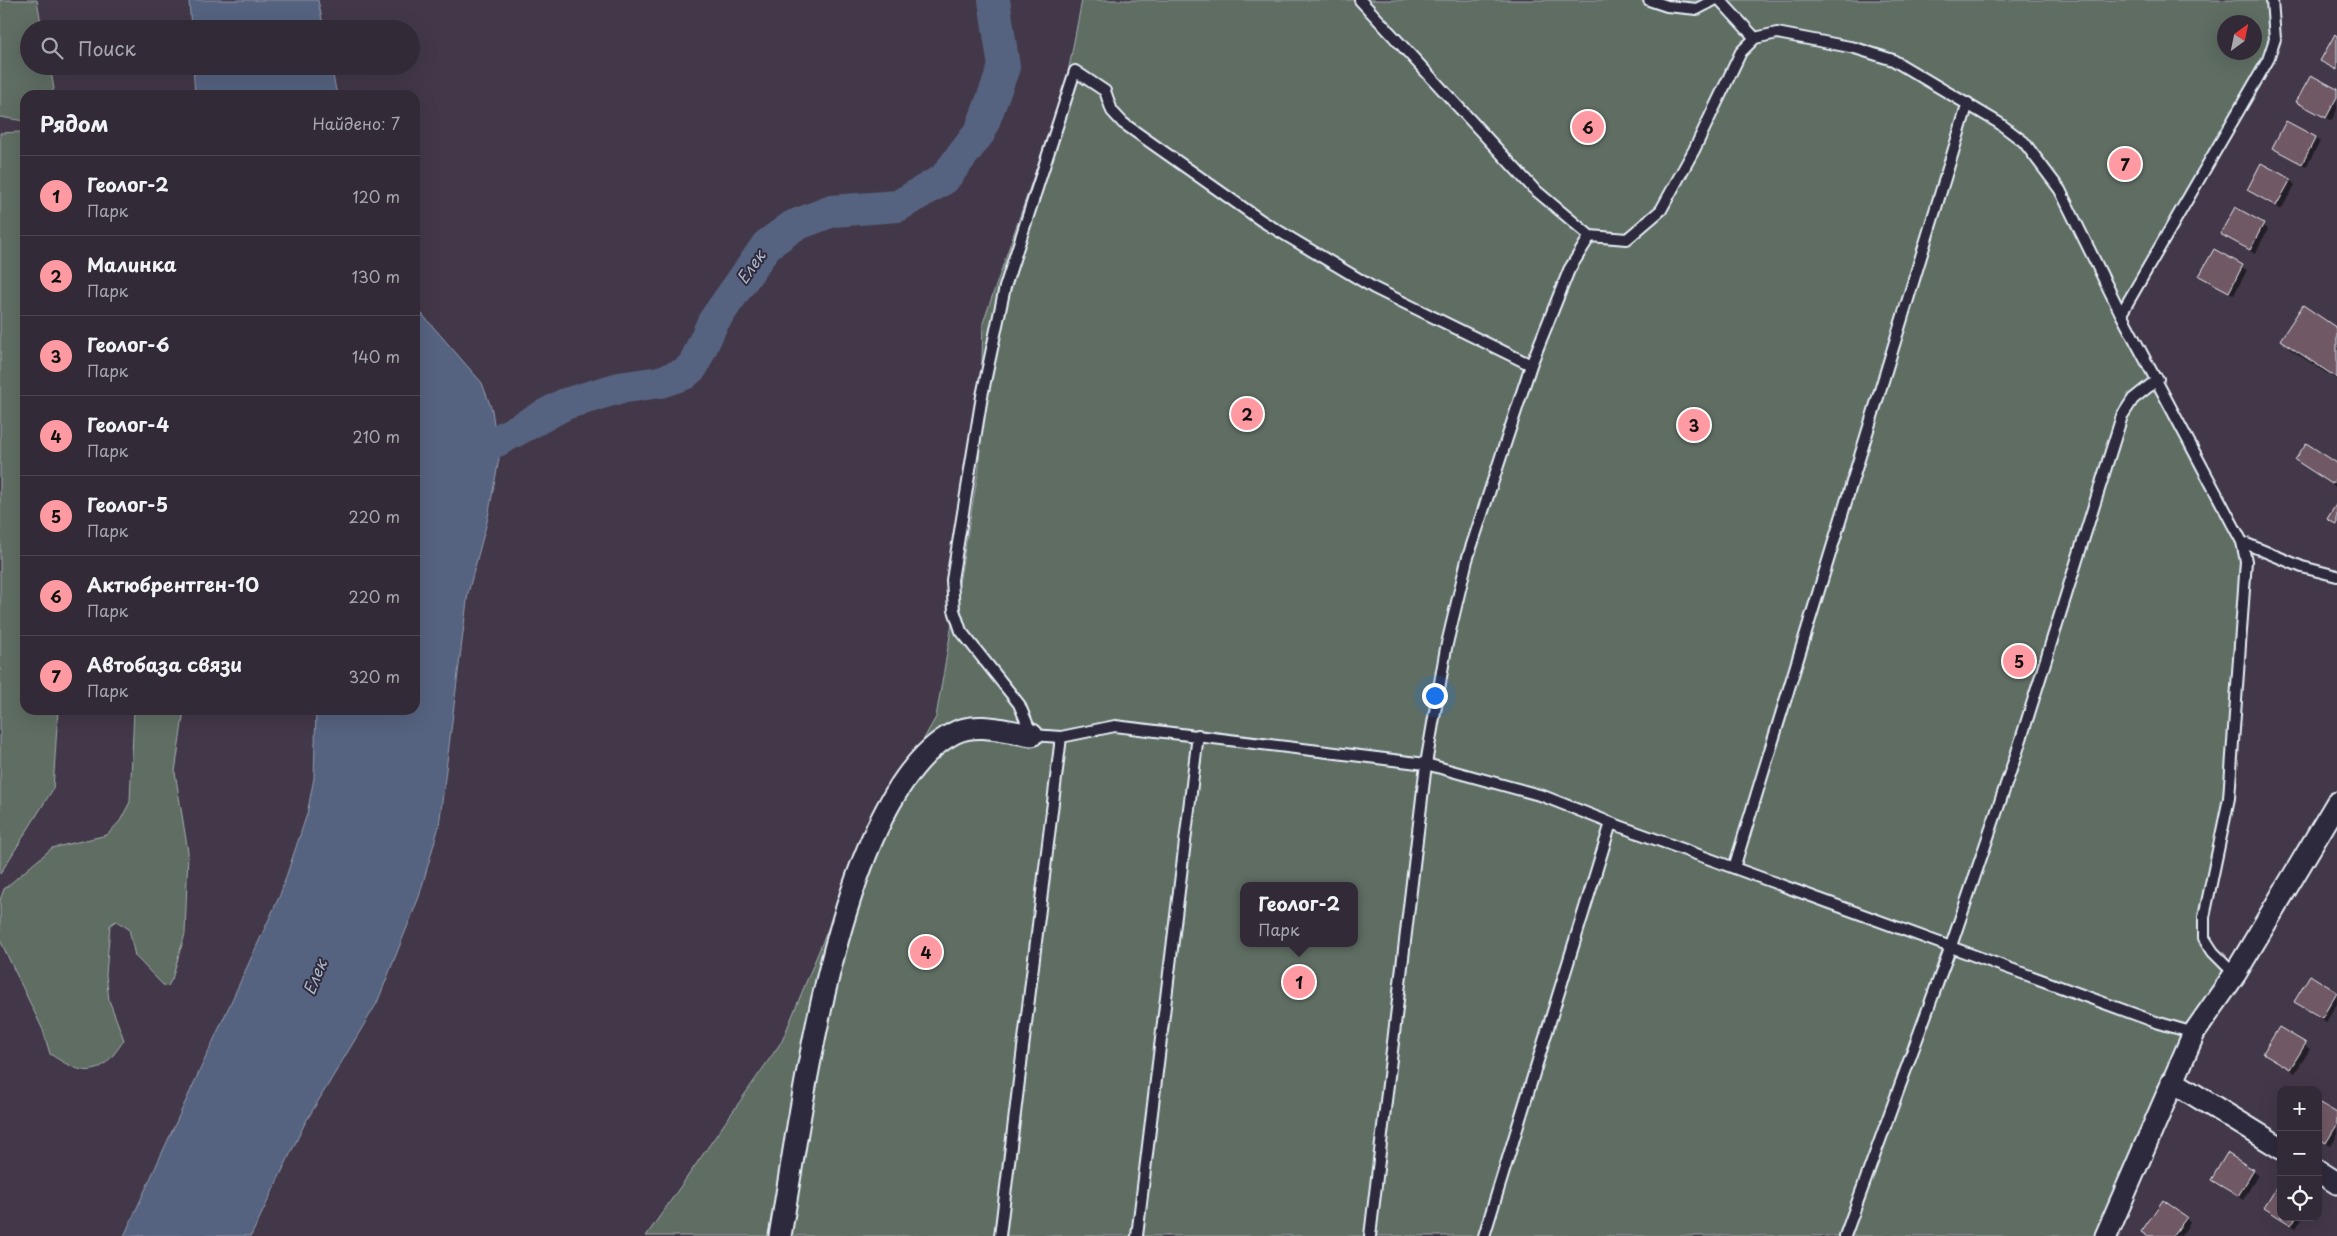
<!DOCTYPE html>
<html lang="ru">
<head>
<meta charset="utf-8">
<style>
  body { margin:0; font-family:"Playpen Sans",sans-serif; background:#3a323f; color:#f1f3f6 }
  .controls { position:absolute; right:15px; bottom:15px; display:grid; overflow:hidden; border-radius:10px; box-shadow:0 5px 20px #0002 }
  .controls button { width:45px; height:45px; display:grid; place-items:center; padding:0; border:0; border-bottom:1px solid #4d4652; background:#322a37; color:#f1f3f6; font:25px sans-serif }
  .compass { position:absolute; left:2217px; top:15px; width:45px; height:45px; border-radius:50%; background:#322a37; box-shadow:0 5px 20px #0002; rotate:33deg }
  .you { position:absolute; left:1434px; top:695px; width:18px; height:18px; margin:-12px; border:4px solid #fff; border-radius:50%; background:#1a73e8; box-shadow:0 0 0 8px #1a73e833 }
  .badge { display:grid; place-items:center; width:32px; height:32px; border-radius:50%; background:#ff9aa2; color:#111; font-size:16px; font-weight:700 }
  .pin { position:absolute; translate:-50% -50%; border:2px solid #fff; box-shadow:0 1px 5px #0006 }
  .popup { position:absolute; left:1240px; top:882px; width:118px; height:65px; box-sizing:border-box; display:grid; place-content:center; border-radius:10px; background:#322a37; filter:drop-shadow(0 1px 4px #0005); font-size:16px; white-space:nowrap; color:#a8a7ad }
  .popup b { font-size:19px; color:#f1f3f6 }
  .popup::after { content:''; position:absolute; left:50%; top:100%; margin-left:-10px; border:10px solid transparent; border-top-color:#322a37 }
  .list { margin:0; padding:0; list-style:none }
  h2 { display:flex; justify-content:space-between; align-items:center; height:65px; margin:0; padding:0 20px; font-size:21px }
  h2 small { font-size:16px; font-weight:400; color:#a8a7ad }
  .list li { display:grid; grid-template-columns:32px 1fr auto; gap:15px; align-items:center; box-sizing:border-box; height:80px; padding:0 20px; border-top:1px solid #4d4652 }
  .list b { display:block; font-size:19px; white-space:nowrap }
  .list p { margin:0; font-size:16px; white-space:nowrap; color:#a8a7ad }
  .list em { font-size:16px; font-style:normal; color:#a8a7ad }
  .icon { flex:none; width:28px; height:28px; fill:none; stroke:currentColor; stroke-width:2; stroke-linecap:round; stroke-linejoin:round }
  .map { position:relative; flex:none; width:2337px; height:1236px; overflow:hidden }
  .search { position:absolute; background:#322a37; box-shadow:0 5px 20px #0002; left:20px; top:20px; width:400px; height:55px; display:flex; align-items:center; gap:12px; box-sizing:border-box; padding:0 18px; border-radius:28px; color:#a8a7ad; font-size:19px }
  .panel { position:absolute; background:#322a37; box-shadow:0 5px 20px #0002; left:20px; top:90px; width:400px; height:625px; border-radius:15px }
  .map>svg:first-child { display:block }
  .green { fill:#5e6d64; stroke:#a3afae; fill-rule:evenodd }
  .water { fill:#576480; stroke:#919cb0 }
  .shadow { fill:#0007 }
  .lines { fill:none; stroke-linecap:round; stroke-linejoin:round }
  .river { stroke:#576480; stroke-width:32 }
  .building { fill:#715965; stroke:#e8f1f8 }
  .lane-casing { stroke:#e8f1f8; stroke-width:14 }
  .street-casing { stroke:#e8f1f8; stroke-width:25 }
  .lane { stroke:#2f2a3d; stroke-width:10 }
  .street { stroke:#2f2a3d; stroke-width:21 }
  .labels { text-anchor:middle; stroke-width:4; stroke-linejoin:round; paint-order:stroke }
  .water-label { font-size:16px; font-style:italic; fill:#aeb9c8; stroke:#2f2a3d }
</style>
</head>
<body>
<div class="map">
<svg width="2337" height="1236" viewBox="0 0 2337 1236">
  <rect width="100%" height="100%" fill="#433849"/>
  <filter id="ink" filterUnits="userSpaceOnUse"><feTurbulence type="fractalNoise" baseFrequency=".02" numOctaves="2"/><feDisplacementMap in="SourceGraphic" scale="10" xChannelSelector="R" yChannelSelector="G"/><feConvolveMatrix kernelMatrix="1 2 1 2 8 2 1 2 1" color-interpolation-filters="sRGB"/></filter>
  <g filter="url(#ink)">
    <path class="green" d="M0,0H37L42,29H29V66H50L54,89L50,95H25V121L0,117Z
      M1082,0H2277L2279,41L2271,64L2136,301L2121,314L2244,541L2226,782L2198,923L2200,946L2223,972L2218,988L2108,1236H646L782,1041L855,863L936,717L979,467L983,323L1066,83ZM2224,22H2254V52H2224ZM1244,886H1354V943H1244Z
      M19,132L25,134V710H58L53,789L0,874V133Z
      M134,710H184L175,772L188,852L185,934L172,979L168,986L163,985L135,956L129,929L116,921L110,925L106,975L109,1000L124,1040C99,1078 87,1078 50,1054L43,1030L0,940V900L4,889L52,848L107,835L120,821L130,802Z"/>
    <path class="water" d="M189,0H318L324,29H191Z
      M193,66H331L337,95H195Z
      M415,306L482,383L492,410L499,459L487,522L468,593L439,826L419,897L377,1003L305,1123L251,1236H124L280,895L307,814L314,778L316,710H415Z"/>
    <path class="shadow" d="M2337,37V71L2322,61Z
      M2337,91V110L2331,121L2298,101Z
      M2315,138L2320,142L2306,167L2273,148Z
      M2290,180L2295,185L2281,210L2248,190Z
      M2235,209L2268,229L2255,254L2222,234Z
      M2214,251L2247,270L2234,295L2201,276Z
      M2337,329V380L2291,350L2282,340Z
      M2296,460L2337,465V488L2301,464Z
      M2311,977L2337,993V1004L2326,1022L2296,1001Z
      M2279,1028L2310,1049L2295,1073L2264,1053Z
      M2318,1103L2337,1115V1136L2331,1146L2318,1139Z
      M2253,1171L2258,1175L2243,1200L2212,1179Z
      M2280,1184L2281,1217H2303L2296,1228L2265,1208Z
      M2186,1218L2190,1223L2181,1236H2147L2142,1232Z"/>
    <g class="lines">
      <path class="river" d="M415,474L497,441L565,404L619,388L660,382L684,374L693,366L713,322L767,245L793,226L832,211L898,206L944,179L980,132L1004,67L994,0"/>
    </g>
    <path class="building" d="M2335,34L2337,36V70L2320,61Z
      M2311,75L2337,89V97L2326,118L2296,102Z
      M2286,121L2316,137L2302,164L2272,148Z
      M2261,163L2291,179L2276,206L2247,190Z
      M2235,207L2264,223L2250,250L2220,234Z
      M2214,249L2243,265L2229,292L2199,276Z
      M2303,305L2337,328V378L2280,340Z
      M2306,443L2337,463V477L2332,484L2295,460Z
      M2337,503V525L2327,519Z
      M2310,975L2337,992L2322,1018L2294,1002Z
      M2279,1027L2306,1043L2290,1069L2263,1053Z
      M2318,1102L2337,1113V1125L2326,1143L2318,1138Z
      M2227,1153L2254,1170L2238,1196L2211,1180Z
      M2280,1182L2281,1217H2296L2291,1225L2264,1208Z
      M2163,1200L2187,1217L2173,1236H2147L2141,1232Z"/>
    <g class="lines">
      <defs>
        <path id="lane" d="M1360,0L1533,188L1590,236
          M1649,0L1667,6L1697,9L1714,0
          M1720,0L1755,38L1777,33L1855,48L1893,60L1999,123L2024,142L2060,190L2121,314L2242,542L2246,561L2229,798L2204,917V938L2213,952L2235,974
          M2121,314L2268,60L2275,39L2272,0
          M1531,365L1374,288L1262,221L1123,123L1112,111L1105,91L1075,71L1005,287L982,396L952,580L954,610L961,631L1019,704L1032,735L1061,737L1115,726L1426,764L1543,796L1611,823L2156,1022L2194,1033
          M2242,542L2302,567L2337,576
          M1734,868L1968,103
          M1000,1236L1061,737
          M1137,1236L1198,735
          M1370,1236L1426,764L1446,648L1467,560L1531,365L1569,270L1590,236L1627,239L1661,210L1694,150L1741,52L1755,38
          M1484,1236L1611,823
          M1845,1236L1951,946L2017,752L2122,416L2133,399L2158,379"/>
        <path id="street" d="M2172,1081L2281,1148
          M2318,1171L2337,1183
          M780,1236C801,1116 839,792 954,733C977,721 1008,732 1032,735
          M2106,1236L2194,1033L2235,974L2337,803"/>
      </defs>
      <use href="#lane" class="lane-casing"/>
      <use href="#street" class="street-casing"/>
      <use href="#lane" class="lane"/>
      <use href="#street" class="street"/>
    </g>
  </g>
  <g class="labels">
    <g class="water-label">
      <text transform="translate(751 267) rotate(-55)" y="6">Елек</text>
      <text transform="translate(315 977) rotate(-68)" y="6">Елек</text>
    </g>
  </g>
</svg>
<div class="controls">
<button>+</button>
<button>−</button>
<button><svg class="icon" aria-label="locate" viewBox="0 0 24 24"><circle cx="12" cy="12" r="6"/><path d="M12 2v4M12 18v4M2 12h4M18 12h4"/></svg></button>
</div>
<svg class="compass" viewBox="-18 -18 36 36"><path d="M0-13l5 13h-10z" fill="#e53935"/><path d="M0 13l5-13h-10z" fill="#a8a7ad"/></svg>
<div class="you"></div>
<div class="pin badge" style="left:1299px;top:982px">1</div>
<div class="popup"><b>Геолог-2</b>Парк</div>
<div class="pin badge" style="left:1247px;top:414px">2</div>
<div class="pin badge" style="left:1694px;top:425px">3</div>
<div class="pin badge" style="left:926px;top:952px">4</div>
<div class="pin badge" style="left:2019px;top:661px">5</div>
<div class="pin badge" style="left:1588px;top:127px">6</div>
<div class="pin badge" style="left:2125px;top:164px">7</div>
<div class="search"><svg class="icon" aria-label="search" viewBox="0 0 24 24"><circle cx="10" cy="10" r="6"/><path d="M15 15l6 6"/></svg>Поиск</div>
<section class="panel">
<h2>Рядом<small>Найдено: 7</small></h2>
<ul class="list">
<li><span class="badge">1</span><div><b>Геолог-2</b><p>Парк</p></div><em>120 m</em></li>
<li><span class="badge">2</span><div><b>Малинка</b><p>Парк</p></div><em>130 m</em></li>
<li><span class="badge">3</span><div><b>Геолог-6</b><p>Парк</p></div><em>140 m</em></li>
<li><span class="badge">4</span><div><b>Геолог-4</b><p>Парк</p></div><em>210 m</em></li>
<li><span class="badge">5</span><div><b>Геолог-5</b><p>Парк</p></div><em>220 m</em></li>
<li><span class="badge">6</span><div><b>Актюбрентген-10</b><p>Парк</p></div><em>220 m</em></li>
<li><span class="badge">7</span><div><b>Автобаза связи</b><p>Парк</p></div><em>320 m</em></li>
</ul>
</section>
</div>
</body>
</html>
